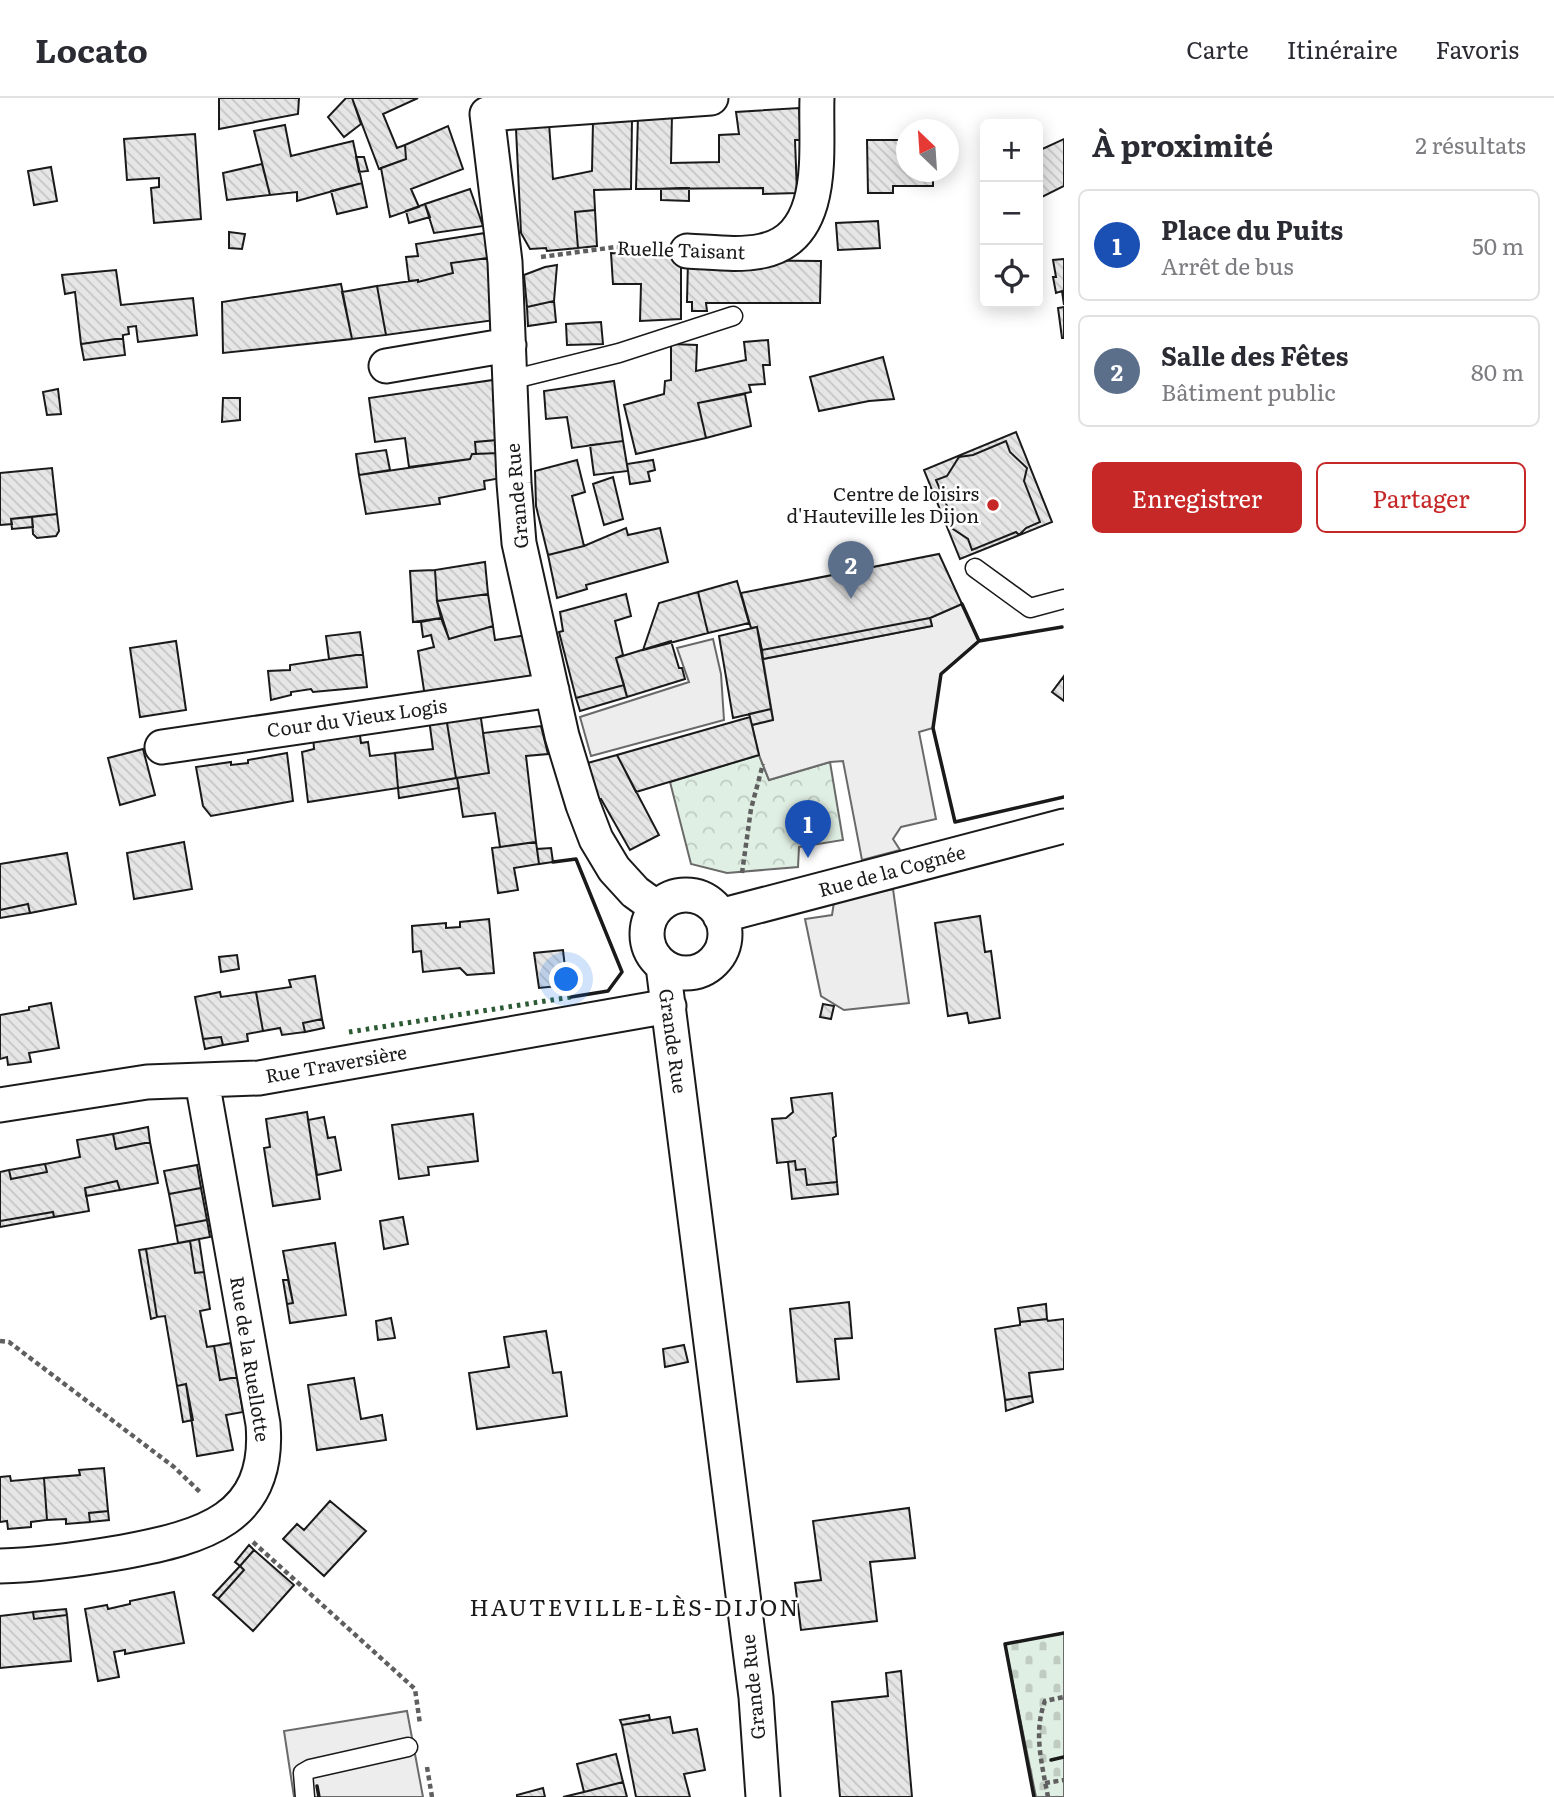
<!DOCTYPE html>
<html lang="fr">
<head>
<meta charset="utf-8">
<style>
  body { margin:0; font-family:Literata,serif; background:#f2f2f3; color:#2b2b33 }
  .controls { position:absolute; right:21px; top:21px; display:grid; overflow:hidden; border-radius:10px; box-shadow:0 4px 18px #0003 }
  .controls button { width:63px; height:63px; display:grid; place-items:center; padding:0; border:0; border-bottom:2px solid #e1e1e2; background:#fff; color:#2b2b33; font:35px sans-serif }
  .compass { position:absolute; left:896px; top:21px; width:63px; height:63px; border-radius:50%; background:#fff; box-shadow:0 4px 18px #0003; rotate:335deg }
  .you { position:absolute; left:567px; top:882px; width:24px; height:24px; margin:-18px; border:5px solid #fff; border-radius:50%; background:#1a73e8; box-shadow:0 0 0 10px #1a73e833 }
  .badge { display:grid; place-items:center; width:46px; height:46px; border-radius:50%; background:#c62828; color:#fff; font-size:23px; font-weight:700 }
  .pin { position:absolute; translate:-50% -58px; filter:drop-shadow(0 2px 4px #0008) }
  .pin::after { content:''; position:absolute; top:37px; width:24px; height:21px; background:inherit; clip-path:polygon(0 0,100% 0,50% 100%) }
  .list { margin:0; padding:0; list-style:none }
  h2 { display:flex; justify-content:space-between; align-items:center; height:91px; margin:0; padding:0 28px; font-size:30px }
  h2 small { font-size:23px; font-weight:400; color:#7c7c81 }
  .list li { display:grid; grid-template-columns:46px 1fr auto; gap:21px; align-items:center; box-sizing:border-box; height:112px; margin:0 14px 14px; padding:0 14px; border:2px solid #e1e1e2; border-radius:10px }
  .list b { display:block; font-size:26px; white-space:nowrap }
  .list p { margin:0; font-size:23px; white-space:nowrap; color:#7c7c81 }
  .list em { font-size:23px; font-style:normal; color:#7c7c81 }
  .actions { display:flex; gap:14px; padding:21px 28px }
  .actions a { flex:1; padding:16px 0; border:2px solid #c62828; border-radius:10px; text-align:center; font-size:24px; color:#c62828 }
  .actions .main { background:#c62828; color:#fff }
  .icon { flex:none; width:38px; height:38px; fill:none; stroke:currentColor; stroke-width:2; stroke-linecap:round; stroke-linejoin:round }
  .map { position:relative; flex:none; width:1064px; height:1699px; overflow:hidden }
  header { display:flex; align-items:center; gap:42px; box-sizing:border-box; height:98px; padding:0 35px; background:#fff; border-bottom:2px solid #e1e1e2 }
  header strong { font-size:33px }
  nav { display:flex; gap:38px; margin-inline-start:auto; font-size:24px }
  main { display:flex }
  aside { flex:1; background:#fff }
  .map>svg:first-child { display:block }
  .cemetery { fill:url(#cemetery-stones); stroke:#6a6a6a; stroke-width:2 }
  .park { fill:url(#park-crowns); stroke:#6a6a6a; stroke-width:2 }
  .parking { fill:#ededed; stroke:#6a6a6a; stroke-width:2 }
  .building { fill:url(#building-back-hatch); stroke:#1a1a1a; stroke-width:2; fill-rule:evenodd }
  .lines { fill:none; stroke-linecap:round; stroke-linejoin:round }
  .lane-casing { stroke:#1a1a1a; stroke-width:21 }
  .street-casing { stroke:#1a1a1a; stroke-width:37 }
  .path { stroke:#5f5f5f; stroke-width:4.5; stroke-dasharray:5 3.5; stroke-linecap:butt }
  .lane { stroke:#fff; stroke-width:18 }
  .street { stroke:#fff; stroke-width:33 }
  .hedge { stroke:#2b5a34; stroke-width:5; stroke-dasharray:3.5 5; stroke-linecap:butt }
  .wall { stroke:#1a1a1a; stroke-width:3.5 }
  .poi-dot { fill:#c62828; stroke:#fff; stroke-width:2.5 }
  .labels { text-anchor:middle; stroke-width:5; stroke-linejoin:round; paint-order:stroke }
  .street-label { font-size:19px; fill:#1a1a1a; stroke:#fff }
  .poi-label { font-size:19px; fill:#1a1a1a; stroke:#fff; text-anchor:end }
  .quarter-label { font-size:23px; letter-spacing:2px; fill:#1a1a1a; stroke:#fff }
</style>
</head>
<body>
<header>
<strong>Locato</strong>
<nav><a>Carte</a><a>Itinéraire</a><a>Favoris</a></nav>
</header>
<main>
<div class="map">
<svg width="1064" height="1699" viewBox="0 0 1064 1699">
  <defs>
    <pattern id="cemetery-stones" width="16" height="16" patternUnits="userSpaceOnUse" patternTransform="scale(1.75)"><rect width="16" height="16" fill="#e0efe3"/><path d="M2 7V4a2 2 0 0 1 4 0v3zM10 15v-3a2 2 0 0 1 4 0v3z" fill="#c0ccc2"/></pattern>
    <pattern id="park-crowns" width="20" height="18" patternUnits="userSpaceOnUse" patternTransform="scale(1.75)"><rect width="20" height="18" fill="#e0efe3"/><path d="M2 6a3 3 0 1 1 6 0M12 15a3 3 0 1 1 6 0" fill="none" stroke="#c0ccc2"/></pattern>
    <pattern id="building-back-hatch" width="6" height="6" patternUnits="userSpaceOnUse" patternTransform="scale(1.75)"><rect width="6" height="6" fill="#e6e6e6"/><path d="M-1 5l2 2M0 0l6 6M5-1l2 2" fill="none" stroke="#c5c5c5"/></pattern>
  </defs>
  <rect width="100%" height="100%" fill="#fff"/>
  <path class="cemetery" d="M1064,1535V1699H1036L1005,1546Z"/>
  <path class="park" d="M759,657L769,682L830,664L843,742L799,749L798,769L727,775L691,766L670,684Z"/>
  <path class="parking" d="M962,506L979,543L941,576L933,630L919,634L936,721L901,729L893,741L900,752L862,762L843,663L830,664L769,682L759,657L752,627L773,621L763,561L932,528L930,520Z
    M713,541L721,576L724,622L591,658L580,619L689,584L677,550Z
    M893,791L909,905L844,912L821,898L805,821L832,817L834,804Z
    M407,1613L423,1699H294L284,1633Z"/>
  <path class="building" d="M219,0H299L298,16L219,31Z
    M346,0H352L361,26L344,39L328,19Z
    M352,0H418L383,16L397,50L405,47L406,61L379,71Z
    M799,10L801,42H795L797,95L763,96V90L636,91L638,17L672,16L671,65L719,64V37L739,36L736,14Z
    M632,21L631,91L594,92L595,112L575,114L578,150L547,153L546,150L530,151L521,135L516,31L522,27L549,25L553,81L592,73L593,23Z
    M285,27L291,58L353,43L362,85L297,103V94L270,97L254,33Z
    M448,28L463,71L411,91L419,109L390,119L381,70L406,61L405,47Z
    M195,36L201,121L154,125L151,90L159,89V80L127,82L124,41Z
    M1064,41V88L1038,101V53Z
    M867,42H906V74H933V88H893V95H868Z
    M356,59H364L368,73L359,74Z
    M262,66L270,97L227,102L223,75Z
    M51,69L57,103L34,107L28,73Z
    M362,85L367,109L337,116L331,93Z
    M689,90V103L661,102V91Z
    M470,91L483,128L434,135L425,106Z
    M425,106L430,119L409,125L406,113Z
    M595,112L597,148L578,150L575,114Z
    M878,123L880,150L838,152L836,125Z
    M229,134L245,136L242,151L229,150Z
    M485,135L488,160L451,165L453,175L418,184V182L409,183L406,159L418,158L416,146Z
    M611,155L681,160V221L640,223L641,186H613Z
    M488,160L495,222L386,237L377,188L418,182V184L453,175L451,165Z
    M1064,161V207L1062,193L1056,195L1053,179H1056L1053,162Z
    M688,162L821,163L820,205H706L707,213H692V204H687Z
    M557,167L554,203L527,209L524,177L545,169Z
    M116,172L121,207L193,200L197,237L138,244L136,228L128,229L129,236L123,237V240L81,246L75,194L65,196L62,177Z
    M341,186L352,241L223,255L222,204Z
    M377,188L386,237L352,241L342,194Z
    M554,203L556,224L528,228L527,209Z
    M1064,209V240H1062L1058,210Z
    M601,224L603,246L567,247L566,226Z
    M123,240L125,257L84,262L81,246Z
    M768,242L770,267H763L765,286L749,287L751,294L698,305L706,340L636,356L624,307L664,296L665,283L671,282V246L697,247L696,273L746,262L744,244Z
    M883,259L894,301L869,303L819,313L810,279Z
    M493,282L497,342L475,344L476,356H472L470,361L409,369L405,340L375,344L369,300Z
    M614,283L623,343L572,350L567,319L546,321L544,293Z
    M58,291L61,316L47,317L43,294Z
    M745,296L751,328L706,340L698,305Z
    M223,300H240V322L222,324Z
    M1016,334L1052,424L960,461L924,372ZM1006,343L1010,354L1027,370L1024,383L1040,424L1026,430L1019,437L1016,434L972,452L968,441L950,429V415L936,382L947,378L959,359L973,357Z
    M497,342L498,355L476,356L475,344Z
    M623,343L628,373L594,377L590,347Z
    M1006,343L1010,354L1027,370L1024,383L1040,424L1026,430L1019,437L1016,434L972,452L968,441L950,429V415L936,382L947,378L959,359L973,357Z
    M386,352L390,372L359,377L356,356Z
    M500,355L501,380L484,383L485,391L439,400L440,406L366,416L359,377L470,361L472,356Z
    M577,362L585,394L572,398L584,448L548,457L536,408L535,373Z
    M653,362L655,372L648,374L650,383L630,386L627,366Z
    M52,370L57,416L11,421L12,426L0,427V375Z
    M613,379L623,421L604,427L593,386Z
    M57,416L59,433L56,438L37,440L33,436L32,419Z
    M32,419L33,429L12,431L11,421Z
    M626,430L628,437L660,430L668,464L586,487L587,491L557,500L548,457L584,448Z
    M939,456L962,506L930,520L762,552L757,529L751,530L741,495Z
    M485,464L488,496L437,503L435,472Z
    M435,472L437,503L441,520L413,524L410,473Z
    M737,483L749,525L708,535L698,494Z
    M698,494L708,535L643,552L659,505Z
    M488,496L493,528L449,541L437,503Z
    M626,496L631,518L615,523L623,557L616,560L624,587L576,600L559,534L563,533L560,514Z
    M441,520L449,541L493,528L495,542L527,537L532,585L425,599L418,553L434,549L431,537L423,539L421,524Z
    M930,520L932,528L763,561L762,552Z
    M757,529L771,611L733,620L719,538Z
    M360,534L363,556L329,561L326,538Z
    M176,543L186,612L140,619L130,550Z
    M671,543L679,570H682L685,581L627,599L616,560Z
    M363,556L367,589L313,594L311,591L291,594V597L271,602L268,573L290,572V567Z
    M1064,578V603L1052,594Z
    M624,587L627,599L580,613L576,600Z
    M771,611L773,622L752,627L749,616Z
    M480,614L489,675L456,680L446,619Z
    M446,619L456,680L398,690L395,655L433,651L429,621Z
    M750,619L759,657L636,694L617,657Z
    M541,628L548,656L526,658L536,744L500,749L495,715L463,719L457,680L489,675L483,635Z
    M359,631L361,645L368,644L370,658L395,655L398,690L308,704L302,654L314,651L313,637Z
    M143,651L155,697L120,707L108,660Z
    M287,655L293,703L211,718L203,708L196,669L231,664V667L248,665V662Z
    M617,657L659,737L630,752L601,701L598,702L584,666Z
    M457,680L459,690L399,700L398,690Z
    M184,744L192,791L134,801L127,755Z
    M536,744L539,766L514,770L518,792L498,795L492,750Z
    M551,750L553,764L539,766L537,751Z
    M67,755L76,806L30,815L28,806L0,812V766Z
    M28,806L30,815L0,820V812Z
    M980,818L985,854L991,853L1000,920L969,925L967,915L948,918L935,825Z
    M489,821L494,875L467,877L460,870L423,874L421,853L413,854L412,828L446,825V830L460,829V824Z
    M563,852L567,887L539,890L534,855Z
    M237,857L239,871L221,874L219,859Z
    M315,878L322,921L303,925L305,934L282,937L280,930L263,933L256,894L291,889L289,882Z
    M220,894L221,899L256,894L263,933L247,936L248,943L223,947L221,939L203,941L195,899Z
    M51,905L59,950L29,955L31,964L8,967L7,959L0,961V917L29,912V909Z
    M823,906L834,908L831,921L820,919Z
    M322,921L324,930L305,934L303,925Z
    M221,939L223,947L205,951L203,941Z
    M832,995L836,1038L833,1040L837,1084L807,1087L805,1071L796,1072L795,1063L777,1065L772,1021L786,1020L793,1014L791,1000Z
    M307,1014L320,1101L273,1108L264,1050L270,1049L266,1021Z
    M473,1016L478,1063L428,1069L429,1077L399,1081L392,1027Z
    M324,1019L328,1040L335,1039L341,1072L317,1077L308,1022Z
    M148,1029L150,1044L116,1051L113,1036Z
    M113,1036L116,1051L150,1044L158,1085L120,1092L117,1083L85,1090L89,1113L54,1119L53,1114L0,1123V1074L9,1072L11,1081L47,1074L45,1066L80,1059L77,1042Z
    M795,1063L796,1072L805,1071L807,1087L837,1084L838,1096L792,1101L788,1064Z
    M45,1066L47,1074L11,1081L9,1072Z
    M197,1067L201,1090L169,1096L164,1073Z
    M117,1083L120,1092L86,1098L85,1090Z
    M201,1090L207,1122L175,1128L169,1096Z
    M53,1114L54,1119L0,1129V1123Z
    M403,1119L408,1146L384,1151L380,1123Z
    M207,1122L210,1139L178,1145L175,1128Z
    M199,1141L204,1174L195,1175L190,1143Z
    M190,1143L195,1175L204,1174L210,1211L200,1213L207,1249L214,1248L220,1282L237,1279L243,1314L226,1317L233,1352L197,1358L186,1286L177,1288L165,1218L157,1219L146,1151Z
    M335,1145L346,1217L290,1225L287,1206L293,1205L283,1153Z
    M146,1151L157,1219L151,1221L139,1152Z
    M283,1182H288L293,1205L287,1206Z
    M849,1204L852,1240L835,1241L839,1281L797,1284L790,1211Z
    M1046,1206L1047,1221L1020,1224L1018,1210Z
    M391,1220L395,1240L378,1242L376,1223Z
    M1047,1221L1048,1223L1064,1221V1271L1029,1275L1032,1298L1005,1302L995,1231L1020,1227V1224Z
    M546,1233L553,1275L561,1274L567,1318L477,1331L469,1275L509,1269L504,1239Z
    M231,1245L237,1279L220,1282L214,1248Z
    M684,1247L688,1264L665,1269L663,1251Z
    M354,1280L361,1321L382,1317L386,1342L317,1352L308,1287Z
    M186,1286L193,1322L183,1324L177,1288Z
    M1032,1298L1033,1304L1006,1313L1005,1302Z
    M104,1370L108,1413L89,1415L90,1424L66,1426V1421L47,1422L44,1380L80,1377L79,1372Z
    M10,1378L11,1383L44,1380L47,1422L31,1424V1429L8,1431L7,1423L0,1424V1379Z
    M330,1403L366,1433L324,1478L283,1441L297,1426L304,1432Z
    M909,1410L915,1460L870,1464L877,1523L801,1532L795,1485L821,1482L813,1423Z
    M108,1413L109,1422L90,1424L89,1415Z
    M249,1447L254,1452L240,1468L235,1464Z
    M254,1452L294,1487L253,1533L218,1501L244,1472L240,1468Z
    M240,1468L244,1472L218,1501L213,1497Z
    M174,1494L184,1545L125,1556V1552L114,1554L119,1579L98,1583L85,1511L107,1507L108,1511L130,1506V1503Z
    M66,1511L67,1517L34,1521L33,1514Z
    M33,1514L34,1521L67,1517L71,1563L0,1570V1518Z
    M901,1573L912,1699H840L832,1604L888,1598L886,1575Z
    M649,1617L650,1622L622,1627L620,1622Z
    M670,1619L673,1635L697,1631L705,1672L684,1676L690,1699H636L622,1627Z
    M616,1656L623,1684L584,1694L577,1666Z
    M623,1684L627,1699H563L584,1694Z
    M543,1690L545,1699H517V1697Z"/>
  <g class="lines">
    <defs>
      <path id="lane" d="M510,282L619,255L733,218
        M975,470L1030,510L1064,501
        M305,1699L303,1675L310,1671L408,1649"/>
      <path id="street" d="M487,16L505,164L514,385L519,445L562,638L583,707L596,741L614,771L635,794L657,810
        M487,16L711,0
        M687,153C711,154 738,158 762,153C829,139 815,51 817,0
        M386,268L509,247
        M162,649L552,592
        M647 836a39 39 0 1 1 78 0a39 39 0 1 1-78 0Z
        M720,818L1064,728
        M663,868L756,1599L763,1699
        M0,1007L147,984L259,980L669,908
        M0,1468C42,1467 82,1461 123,1454C202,1439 271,1422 263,1326L202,983"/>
    </defs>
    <use href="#lane" class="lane-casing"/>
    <use href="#street" class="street-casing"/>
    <path class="path" d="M541,159L616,149L654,151
      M742,775L751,711L763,666
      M0,1243L9,1244L174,1369L201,1395
      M253,1444L415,1591L420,1626
      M427,1669L432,1699
      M1045,1685L1064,1682
      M1048,1699C1042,1666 1033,1635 1045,1603L1064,1599"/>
    <use href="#lane" class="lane"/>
    <use href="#street" class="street"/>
    <path class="hedge" d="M349,934L571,899"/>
    <path class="wall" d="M962,506L979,543
      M1062,529L979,543L941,576L933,630L955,724L1064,699
      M553,764L576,761L622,874L608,893L571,899
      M1051,1662L1064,1659
      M317,1688L319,1699
      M1034,1699L1005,1546L1064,1535"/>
  </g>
  <circle class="poi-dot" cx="993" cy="407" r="7"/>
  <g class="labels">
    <g class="street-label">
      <text transform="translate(681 152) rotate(2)" y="7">Ruelle Taisant</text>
      <text transform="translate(517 398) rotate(-95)" y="7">Grande Rue</text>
      <text transform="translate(357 620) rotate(-8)" y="7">Cour du Vieux Logis</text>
      <text transform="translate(892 773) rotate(-15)" y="7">Rue de la Cognée</text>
      <text transform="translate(673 943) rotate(82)" y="7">Grande Rue</text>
      <text transform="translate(336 966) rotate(-10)" y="7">Rue Traversière</text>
      <text transform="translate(250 1261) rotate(81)" y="7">Rue de la Ruellotte</text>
      <text transform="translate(753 1589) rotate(-96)" y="7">Grande Rue</text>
    </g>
    <g class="poi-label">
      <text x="979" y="403">Centre de loisirs<tspan x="979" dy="22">d'Hauteville les Dijon</tspan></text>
    </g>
    <g class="quarter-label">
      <text x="635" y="1518">HAUTEVILLE-LÈS-DIJON</text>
    </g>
  </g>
</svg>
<div class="controls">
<button>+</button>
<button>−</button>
<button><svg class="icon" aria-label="locate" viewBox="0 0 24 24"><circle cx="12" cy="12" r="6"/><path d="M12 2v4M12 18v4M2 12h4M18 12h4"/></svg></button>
</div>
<svg class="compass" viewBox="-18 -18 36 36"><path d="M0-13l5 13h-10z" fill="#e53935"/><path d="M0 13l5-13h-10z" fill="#7c7c81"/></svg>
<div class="you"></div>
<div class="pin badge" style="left:808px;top:760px;background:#1a4fb4">1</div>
<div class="pin badge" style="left:851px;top:501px;background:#5c6f8a">2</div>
</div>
<aside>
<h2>À proximité<small>2 résultats</small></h2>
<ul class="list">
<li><span class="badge" style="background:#1a4fb4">1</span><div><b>Place du Puits</b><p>Arrêt de bus</p></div><em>50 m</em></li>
<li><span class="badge" style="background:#5c6f8a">2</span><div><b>Salle des Fêtes</b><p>Bâtiment public</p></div><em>80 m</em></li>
</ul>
<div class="actions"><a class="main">Enregistrer</a><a>Partager</a></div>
</aside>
</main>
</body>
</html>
